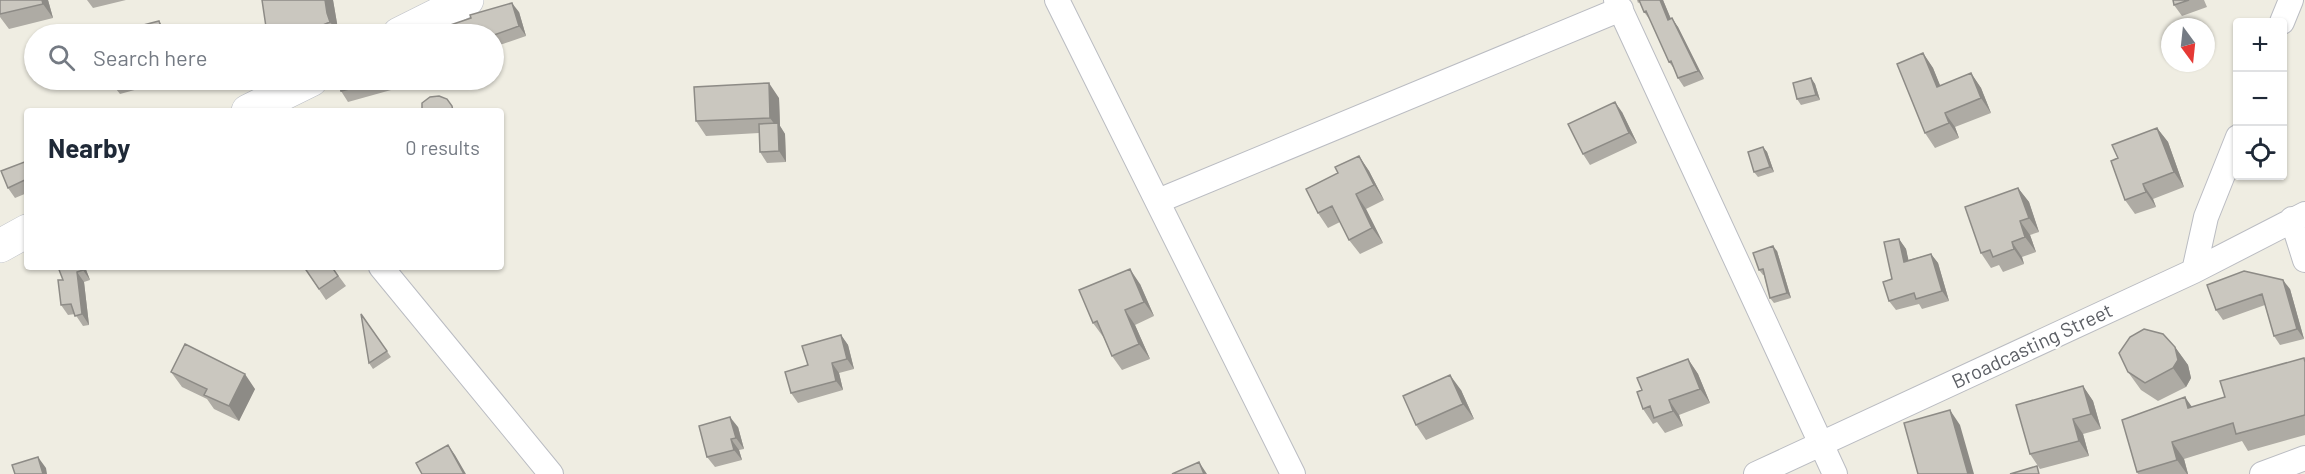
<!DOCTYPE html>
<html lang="en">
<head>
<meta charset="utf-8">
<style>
  body { margin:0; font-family:Barlow,sans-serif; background:#f2f2f3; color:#1f2937 }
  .controls { position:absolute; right:18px; top:18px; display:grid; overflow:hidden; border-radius:6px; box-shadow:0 2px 4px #0004 }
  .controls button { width:54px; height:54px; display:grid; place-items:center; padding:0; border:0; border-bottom:2px solid #e0e1e3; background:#fff; color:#1f2937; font:30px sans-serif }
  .compass { position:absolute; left:2161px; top:18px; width:54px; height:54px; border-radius:50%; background:#fff; box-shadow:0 2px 4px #0004; rotate:165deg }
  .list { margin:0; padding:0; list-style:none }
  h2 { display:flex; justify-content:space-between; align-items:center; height:78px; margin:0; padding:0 24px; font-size:26px }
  h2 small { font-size:20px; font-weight:400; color:#747a83 }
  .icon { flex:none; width:33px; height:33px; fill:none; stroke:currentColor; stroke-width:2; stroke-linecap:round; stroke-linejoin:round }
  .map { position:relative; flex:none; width:2305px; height:474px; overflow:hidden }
  .search { position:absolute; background:#fff; box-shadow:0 2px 4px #0004; left:24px; top:24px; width:480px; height:66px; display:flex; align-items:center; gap:15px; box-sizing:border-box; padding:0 21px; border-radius:33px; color:#747a83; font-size:22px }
  .panel { position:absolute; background:#fff; box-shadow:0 2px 4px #0004; left:24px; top:108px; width:480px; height:162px; border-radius:6px }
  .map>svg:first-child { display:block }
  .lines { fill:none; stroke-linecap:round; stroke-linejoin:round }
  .minor-casing { stroke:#babcc2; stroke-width:26 }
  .secondary-casing { stroke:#bbbec5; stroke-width:34 }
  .minor { stroke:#fff; stroke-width:24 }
  .secondary { stroke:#fff; stroke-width:33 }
  .wall { fill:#aeaba4 }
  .shaded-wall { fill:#8d8b86 }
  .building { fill:#cac7bf; stroke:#8d8b86; stroke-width:1.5 }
  .labels { text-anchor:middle; stroke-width:4.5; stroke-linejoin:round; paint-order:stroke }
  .street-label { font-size:20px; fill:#5b5e64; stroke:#fff }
</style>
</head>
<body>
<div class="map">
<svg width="2305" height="474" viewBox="0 0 2305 474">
  <rect width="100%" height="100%" fill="#efede2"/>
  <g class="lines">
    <defs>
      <path id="minor" d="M1057,0L1293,474
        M1616,0L1835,474
        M2282,22L2291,0
        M1158,201L1621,9
        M2292,219L2305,260
        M381,267L551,474
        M2194,271L2206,217L2238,137
        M1756,474L2194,271L2305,214
        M2262,474L2305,458"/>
      <path id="secondary" d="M399,34L467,0
        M248,111L311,80
        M0,246L27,231"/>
    </defs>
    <use href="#minor" class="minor-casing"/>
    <use href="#secondary" class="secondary-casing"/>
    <use href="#minor" class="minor"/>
    <use href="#secondary" class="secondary"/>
  </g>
  <path class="wall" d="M0,0H48L53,18L9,29L0,17Z
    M87,0H126L93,8Z
    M333,0L338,29L340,34H247Z
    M1637,0H1663L1671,19L1678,27L1704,79L1684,87L1678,78L1675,70L1669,62L1650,20L1644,12L1640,2L1638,3Z
    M2173,0H2204L2207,7L2182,16L2174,5Z
    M519,12L526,36L494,47V34L471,18Z
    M1923,53L1933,68L1940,86L1971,73L1981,88L1991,113L1955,127L1959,138L1935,148L1925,133Z
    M1811,78L1815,84L1820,100L1801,105L1797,99Z
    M109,80H171L120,94Z
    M338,80H407L409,85L348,102L341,91Z
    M779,98L780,126L785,134L786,162L767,163L760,152L759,133L706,136L696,121Z
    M1622,112L1637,143L1590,165L1583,154Z
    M2157,128L2168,142L2184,187L2153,199L2156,207L2135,214L2125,200L2118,158Z
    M1763,147L1767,152L1774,172L1758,177L1754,172Z
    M1359,156L1369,171L1384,200L1366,209L1383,243L1360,254L1349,240L1340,222L1328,228L1318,213L1338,173Z
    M27,161V193L15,198L8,188Z
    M2018,188L2029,202L2039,232L2030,235L2036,252L2022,257L2024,264L2003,272L1999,265L1991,268L1981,253Z
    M1899,239L1906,249L1908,260L1931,254L1938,263L1949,301L1922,309L1919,304L1896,310L1889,301Z
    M1777,251L1791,298L1774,303L1770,298L1764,275H1763L1759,270Z
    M85,267L90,280L84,282L89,325L83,326L75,314L68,315L61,305L63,280Z
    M304,267H332L346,286L326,300Z
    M1140,284L1154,316L1135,325L1150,359L1122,370L1112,356L1104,338L1093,323Z
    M2207,285L2290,289L2304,339L2280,345L2274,336L2265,305L2223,320L2216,310Z
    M361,314L391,357L373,369L369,363Z
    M841,335L848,345L854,369L839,373L843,390L798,403L791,393L808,365Z
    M2175,347L2188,365L2191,378L2186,387L2158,401L2141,390L2128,372Z
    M2304,358L2305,359V435L2248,451L2242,441L2184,459L2188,474H2138L2137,472L2225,397Z
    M1688,359L1698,374L1710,403L1679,415L1683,426L1665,433L1657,422L1653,424L1643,409L1642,390Z
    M171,372L255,389L239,421L214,409L207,399L182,387Z
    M2083,386L2093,401L2101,429L2083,434L2089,456L2040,469L2030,454Z
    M1461,390L1474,419L1426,440L1416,425Z
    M738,427L744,449L739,450L742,460L715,467L707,457Z"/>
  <path class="shaded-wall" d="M42,0H48L53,18L43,4Z
    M325,0H333L338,29L340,34L330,22L327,13Z
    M1660,0H1663L1675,29L1668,20Z
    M512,3L519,12L526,36L519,26Z
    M1672,18L1678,27L1704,79L1698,71Z
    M159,21L168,34H163Z
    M1923,53L1933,68L1947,102L1937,87Z
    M1971,73L1981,88L1991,113L1981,98Z
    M1811,78L1815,84L1820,100L1816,95Z
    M769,83L779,98L780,126L785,134L786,162L779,151L778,129L770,118Z
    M1615,102L1622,112L1637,143L1629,133Z
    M1945,113L1955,127L1959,138L1949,123Z
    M2157,128L2168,142L2184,187L2174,172Z
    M1763,147L1767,152L1774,172L1770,167Z
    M1359,156L1369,171L1384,200L1374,185Z
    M2143,184L2153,199L2156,207L2146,192Z
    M2018,188L2029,202L2039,232L2029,218Z
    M1356,194L1366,209L1383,243L1372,228Z
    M2020,221L2030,235L2036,252L2025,237Z
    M1899,239L1906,249L1911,271L1904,262Z
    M2012,242L2022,257L2024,264L2014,249Z
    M1773,246L1777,251L1791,298L1787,293Z
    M1931,254L1938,263L1949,301L1942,291Z
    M82,267H85L90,280L83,270Z
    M1130,269L1140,284L1154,316L1144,302Z
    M77,272L84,282L89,325L82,314Z
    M2283,280L2290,289L2304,339L2297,329Z
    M1125,310L1135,325L1150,359L1139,344Z
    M841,335L848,345L854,369L847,359Z
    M2175,347L2188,365L2191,378L2186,387L2173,368Z
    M1688,359L1698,374L1710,403L1700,389Z
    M832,363L839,373L843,390L836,381Z
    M245,374L255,389L239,421L229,406Z
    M1450,375L1461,390L1474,419L1463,404Z
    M2083,386L2093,401L2101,429L2091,414Z
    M2185,397L2197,414L2188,408Z
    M1669,400L1679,415L1683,426L1673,411Z
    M1950,410L1960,425L1974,474H1968Z
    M730,417L738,427L744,449L736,438Z
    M2073,419L2083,434L2089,456L2079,441Z
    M731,439L739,450L742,460L734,450Z
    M2172,442L2184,459L2188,474H2187L2177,460Z
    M448,445L455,455L466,474H464Z
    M38,457L46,468L47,474H43Z
    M1199,462L1207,474H1204Z"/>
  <path class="building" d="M0,0H42L43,4L0,14Z
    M262,0H325L327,13L330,22L302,34H247L266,27Z
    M1639,0H1660L1668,20L1672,18L1698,71L1678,78L1671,61L1669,62L1646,11L1644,12Z
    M2173,0H2189L2174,5Z
    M512,3L519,26L494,35L424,34L471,18L470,15Z
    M159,21L163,34L172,32L173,34H109Z
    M1923,53L1937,87L1971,73L1981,98L1945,113L1949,123L1925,133L1897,64Z
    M1811,78L1816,95L1797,99L1793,83Z
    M338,80H385L341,91Z
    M769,83L770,118L696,121L694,87Z
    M439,96L447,99L452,106L453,111H422V103L430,97Z
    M1615,102L1629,133L1583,154L1568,124Z
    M778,123L779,151L760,152L759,124Z
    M2157,128L2174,172L2143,184L2146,192L2125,200L2111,161L2118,158L2112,145Z
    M1763,147L1770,167L1754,172L1748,152Z
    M1359,156L1374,185L1356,194L1372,228L1349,240L1332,206L1318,213L1306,189L1338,173L1335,167Z
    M27,161V179L8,188L1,171Z
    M2018,188L2029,218L2020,221L2025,237L2012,242L2014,249L1993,257L1990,250L1981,253L1965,207Z
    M1899,239L1904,262L1931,254L1942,291L1916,299L1914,293L1889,301L1883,282L1892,279L1884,242Z
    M1773,246L1787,293L1770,298L1763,269L1759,270L1753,253Z
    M58,267H82L83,270L77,272L82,314L75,316L71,304L61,305L58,280H63Z
    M304,267H332L338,276L319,289Z
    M1130,269L1144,302L1125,310L1139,344L1112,356L1097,321L1093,323L1079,290Z
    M2244,271L2283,280L2297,329L2274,336L2262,294L2216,310L2207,285Z
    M361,314L387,351L369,363Z
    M2144,329L2163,334L2175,347L2178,360L2173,368L2145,383L2128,372L2119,353L2130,337Z
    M841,335L847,359L832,363L836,381L791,393L785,372L808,365L802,346Z
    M185,344L245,374L229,406L204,395L207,389L171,372Z
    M2304,358L2305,362V415L2236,434L2233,423L2172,442L2177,460L2137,472L2122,420L2185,397L2188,408L2225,397L2220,381Z
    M1688,359L1700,389L1669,400L1673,411L1654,418L1650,406L1643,409L1637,392L1642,390L1637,378Z
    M1450,375L1463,404L1416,425L1403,396Z
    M2083,386L2091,414L2073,419L2079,441L2030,454L2016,405Z
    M1950,410L1968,474H1918L1904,423Z
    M730,417L736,438L731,439L734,450L707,457L699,426Z
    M448,445L464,474H422L416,463Z
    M38,457L43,474H15L12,465Z
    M1199,462L1204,474H1172Z
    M2037,466L2039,474H2010Z"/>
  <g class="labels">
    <g class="street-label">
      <text transform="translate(2032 346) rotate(-25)" y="7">Broadcasting Street</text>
    </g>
  </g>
</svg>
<div class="controls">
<button>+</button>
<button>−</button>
<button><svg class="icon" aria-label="locate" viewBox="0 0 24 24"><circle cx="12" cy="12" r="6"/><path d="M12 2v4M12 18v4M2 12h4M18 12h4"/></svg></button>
</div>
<svg class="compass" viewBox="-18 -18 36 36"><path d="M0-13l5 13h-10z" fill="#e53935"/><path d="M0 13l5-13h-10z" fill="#747a83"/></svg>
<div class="search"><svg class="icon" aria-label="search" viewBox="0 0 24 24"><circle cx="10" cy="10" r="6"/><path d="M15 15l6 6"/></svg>Search here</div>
<section class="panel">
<h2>Nearby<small>0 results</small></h2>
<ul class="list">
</ul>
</section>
</div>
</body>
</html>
